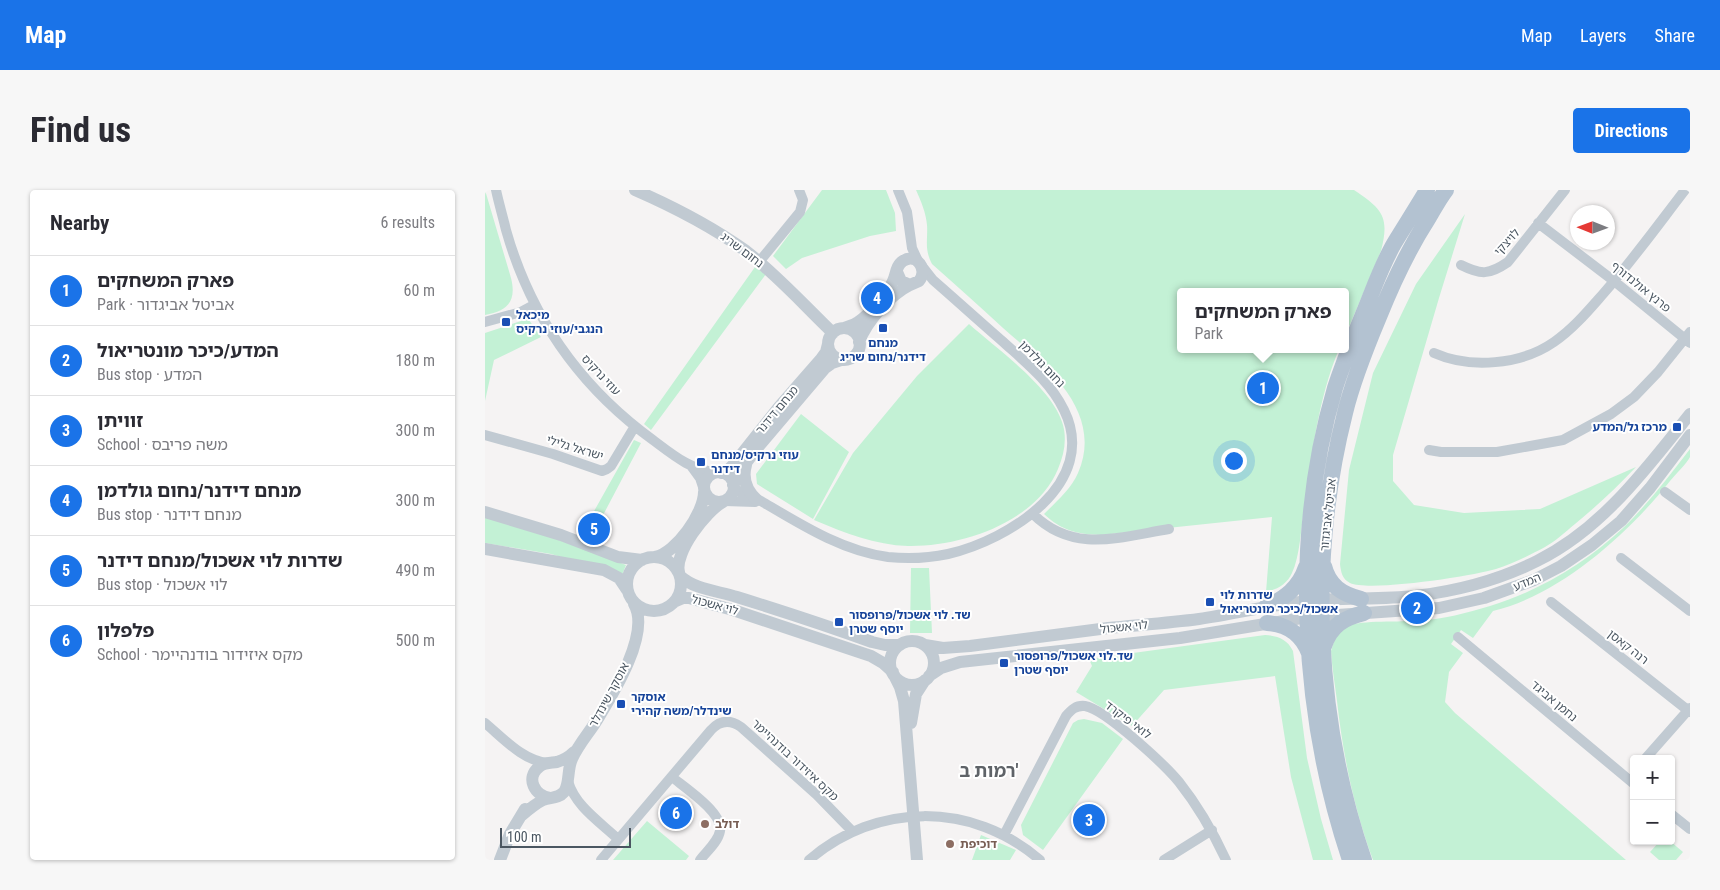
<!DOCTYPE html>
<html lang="en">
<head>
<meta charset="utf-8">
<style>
  body { margin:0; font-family:"Roboto Condensed","Noto Sans Hebrew",sans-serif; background:#f7f7f7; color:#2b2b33 }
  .controls { position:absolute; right:15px; bottom:15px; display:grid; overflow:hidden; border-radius:5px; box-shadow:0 1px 4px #0004 }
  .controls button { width:45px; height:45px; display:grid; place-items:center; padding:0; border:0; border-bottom:1px solid #e1e1e2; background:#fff; color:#2b2b33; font:25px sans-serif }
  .compass { position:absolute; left:1085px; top:15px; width:45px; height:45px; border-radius:50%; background:#fff; box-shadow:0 1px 4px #0004; rotate:271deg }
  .scale { position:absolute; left:15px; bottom:12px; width:131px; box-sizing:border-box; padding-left:5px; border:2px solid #4a5661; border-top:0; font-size:14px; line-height:18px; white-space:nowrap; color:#4a5661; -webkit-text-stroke:4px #fff; paint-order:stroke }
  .you { position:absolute; left:748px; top:270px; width:18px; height:18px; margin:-12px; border:4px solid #fff; border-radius:50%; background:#1a73e8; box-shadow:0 0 0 8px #1a73e833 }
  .badge { display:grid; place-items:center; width:32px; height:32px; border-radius:50%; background:#1a73e8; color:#fff; font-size:16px; font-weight:700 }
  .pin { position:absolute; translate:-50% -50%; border:2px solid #fff; box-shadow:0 1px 5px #0006 }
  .popup { position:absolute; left:692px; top:98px; width:172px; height:65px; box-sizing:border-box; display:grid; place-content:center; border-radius:5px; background:#fff; filter:drop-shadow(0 1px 4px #0005); font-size:16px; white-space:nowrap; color:#7c7c81 }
  .popup b { font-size:19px; color:#2b2b33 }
  .popup::after { content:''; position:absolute; left:50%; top:100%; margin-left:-10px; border:10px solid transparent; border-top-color:#fff }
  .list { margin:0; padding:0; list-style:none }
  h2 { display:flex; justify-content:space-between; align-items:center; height:65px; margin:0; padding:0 20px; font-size:21px }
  h2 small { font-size:16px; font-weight:400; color:#7c7c81 }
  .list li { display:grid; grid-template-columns:32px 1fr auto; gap:15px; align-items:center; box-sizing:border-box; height:70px; padding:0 20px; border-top:1px solid #e1e1e2 }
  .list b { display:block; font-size:19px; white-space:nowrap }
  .list p { margin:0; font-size:16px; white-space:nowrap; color:#7c7c81 }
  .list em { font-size:16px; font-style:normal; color:#7c7c81 }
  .map { position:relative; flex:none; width:1205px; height:670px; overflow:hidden; border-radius:5px }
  header { display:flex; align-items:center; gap:30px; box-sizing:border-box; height:70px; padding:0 25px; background:#1a73e8; color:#fff }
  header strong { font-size:24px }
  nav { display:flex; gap:28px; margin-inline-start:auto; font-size:18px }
  .intro { display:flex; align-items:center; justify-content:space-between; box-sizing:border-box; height:120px; padding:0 30px }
  h1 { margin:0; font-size:35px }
  .button { padding:12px 22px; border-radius:5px; background:#1a73e8; color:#fff; font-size:18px; font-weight:700 }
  main { display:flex; gap:30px; padding:0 30px }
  aside { flex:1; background:#fff; border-radius:5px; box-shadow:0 1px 4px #0004 }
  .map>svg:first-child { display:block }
  .green { fill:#c3f1d5 }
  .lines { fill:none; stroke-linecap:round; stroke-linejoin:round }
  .minor { stroke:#c1cad2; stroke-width:10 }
  .tertiary { stroke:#c1cad2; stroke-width:12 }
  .primary { stroke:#b3c2d1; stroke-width:16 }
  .transit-dot { fill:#1a4fb4; stroke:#fff; stroke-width:2 }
  .education-dot { fill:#8d6e63; stroke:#fff; stroke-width:2 }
  .labels { text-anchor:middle; stroke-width:4; stroke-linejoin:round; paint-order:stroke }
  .street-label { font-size:12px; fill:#4a5661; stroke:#fff }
  .transit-label { font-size:12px; font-weight:bold; fill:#164399; stroke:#fff; text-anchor:start }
  .education-label { font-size:12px; font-weight:bold; fill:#785e54; stroke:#fff; text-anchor:start }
  .district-label { font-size:18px; font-weight:bold; fill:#5f6368; stroke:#fff }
</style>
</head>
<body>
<header>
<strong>Map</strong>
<nav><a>Map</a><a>Layers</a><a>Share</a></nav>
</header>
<div class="intro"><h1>Find us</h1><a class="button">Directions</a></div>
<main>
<aside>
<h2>Nearby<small>6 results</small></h2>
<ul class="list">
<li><span class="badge">1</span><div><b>פארק המשחקים</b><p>Park · אביטל אביגדור</p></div><em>60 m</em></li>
<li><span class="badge">2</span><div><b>המדע/כיכר מונטריאול</b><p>Bus stop · המדע</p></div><em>180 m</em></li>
<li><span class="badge">3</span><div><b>זוויתן</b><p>School · משה פריבס</p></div><em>300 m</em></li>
<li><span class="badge">4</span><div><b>מנחם דידנר/נחום גולדמן</b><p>Bus stop · מנחם דידנר</p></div><em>300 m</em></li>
<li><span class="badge">5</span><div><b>שדרות לוי אשכול/מנחם דידנר</b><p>Bus stop · לוי אשכול</p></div><em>490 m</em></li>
<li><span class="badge">6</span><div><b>פלפלון</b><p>School · מקס איזידור בודנהיימר</p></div><em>500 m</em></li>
</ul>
</aside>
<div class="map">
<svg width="1205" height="670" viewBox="0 0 1205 670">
  <rect width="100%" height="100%" fill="#f5f3f3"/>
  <path class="green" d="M0,0L26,88C32,112 22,121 0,125Z
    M337,0H401L410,23L411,41L385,46L317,68L301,79L288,66Z
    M431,0H869C897,19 905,26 896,61L861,144L860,102H696V159H854C833,209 827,265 819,319C816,338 815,366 807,383C802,394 793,399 781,402L787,327L616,345C592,344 577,341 559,324C572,311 586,299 593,283C620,221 559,174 518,138C495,117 471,95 447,74C439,59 443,50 442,35C441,23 436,11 431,0Z
    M980,24L954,108L908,265V291L929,315L979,323L1055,319L1151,277C1132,297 1112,316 1090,334C1080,342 1071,351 1060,357C1045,365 1027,374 1011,379C988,386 885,402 865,393C857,389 856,382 855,374L864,280L888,183L931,94Z
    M270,77L281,84L166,240L159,234Z
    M39,130H44L56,147L9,170L0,211V143Z
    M484,134C512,159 569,199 578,235C582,250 579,265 573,279C551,332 477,357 423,356C390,355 360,343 329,330L368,263L432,186Z
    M316,224L364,262L328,329L272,294L271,284Z
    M149,250L156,253L116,329L124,334L116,348L99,339Z
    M1205,259C1205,260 1205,267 1205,267C1202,273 1190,285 1185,291C1143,344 1075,405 1008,421L988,448L976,440L966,454L978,463L964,482L960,512L970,523L1141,670H888C869,619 858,565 852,511C850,495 847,478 846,461C849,452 852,440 862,436C876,430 916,432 934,431C958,429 982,423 1005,416C1054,401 1101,373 1138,338C1163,314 1184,286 1205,259Z
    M0,327L66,347L141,375L137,385L66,364L0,353Z
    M426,378H444L447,443H425Z
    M780,445C793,446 802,449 808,461L822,568L836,629L848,670H828L806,587L790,486L679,500L647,536L591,502L607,476L604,469Z
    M599,529L617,533L638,549L558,660L538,645L536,635L588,533L593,530Z
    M162,631L204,666L201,670H128Z
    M496,645L531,660L525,670H487Z
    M1175,651H1185L1198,662L1191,670H1174L1165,662Z"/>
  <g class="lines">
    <path class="minor" d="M11,0C14,14 18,27 21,40C46,128 95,197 168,250C188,265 207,281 231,282
      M413,0L422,22L427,58L433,71
      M1053,33L1129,91L1205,153
      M274,72L315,22L318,10L314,0
      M976,75C996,85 1004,85 1023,72L1080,0
      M0,132L36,122L49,115
      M949,163C985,179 1036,175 1069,152C1088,139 1103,121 1118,104C1147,71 1173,35 1200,0
      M0,245L68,264L117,281L122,279L126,276L150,236
      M944,260L956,262H1012L1078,250L1126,224L1149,207L1173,182L1205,142
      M207,277L215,288L218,297
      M249,298C257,304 267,307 276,311C315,334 357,361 403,367C423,369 444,368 463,364C524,350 615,293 579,220C565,191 539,171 516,150C493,130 471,110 448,90L437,76
      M1180,302L1205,320
      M240,311L270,312
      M548,324C588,364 635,347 684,339
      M1136,368L1205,421
      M1066,412L1205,522
      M973,447L1149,594
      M0,533C18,548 38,571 63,573
      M1160,569L1205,518
      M187,587C199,597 239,623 235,641C233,652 222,661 215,670
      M83,591C90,616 115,632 133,649
      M1186,624L1205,639
      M519,645L581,526C586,520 591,515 600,516C620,519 680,575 694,592C713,616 728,642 741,670
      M116,670L226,540C235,530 245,529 256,537L332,605L367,641
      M324,670C391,612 487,611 555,670
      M679,670L727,640"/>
    <path class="tertiary" d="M150,0C189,17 226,36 261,61C292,85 319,115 348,143
      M359,138C364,136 369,135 373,132C384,125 403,103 408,91C411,85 411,75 418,71C432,62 443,80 434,91L425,95L416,91L412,82
      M343 154a16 16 0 1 1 32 0a16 16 0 1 1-32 0Z
      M374,152C382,131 405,105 425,95
      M261,275C257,289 261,300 272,310
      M219 297a15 15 0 1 1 30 0a15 15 0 1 1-30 0Z
      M236,283L243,280L248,275L294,217L336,169L341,162L343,154
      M248,295L254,282L273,257L340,178L347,173L356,170
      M0,322L76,345L133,367L157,370
      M0,359L119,380L134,388L142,400
      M142 394a27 27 0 1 1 54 0a27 27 0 1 1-54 0Z
      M170,367C191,363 219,323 219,302
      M194,382C189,363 221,321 238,312
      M195,386C210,400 234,401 252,407C297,421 343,436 387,452L400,455H415
      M191,411L198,408H204L248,420L386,466L398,473L408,482
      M405 473a22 22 0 1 1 44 0a22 22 0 1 1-44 0Z
      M440,455L458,458L485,456C531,450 577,444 623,438C653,435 684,433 714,429C748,424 781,416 815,412C854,407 892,410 930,406C972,401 1014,390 1052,371C1117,339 1161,279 1205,224
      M409,485L415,497L419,511L432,670
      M444,486L456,478L475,472L695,448L823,427L954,418L999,408L1049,390L1076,376L1107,355L1136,331L1165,298L1205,245
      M426,533L431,504L440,490
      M65,608C50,606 40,588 54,577C59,572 66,573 72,572C79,570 84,567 89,562
      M36,626C43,620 50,614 58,610C65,607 73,609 79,602C85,594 82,579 87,569C93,555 104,543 112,530C128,504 166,443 149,414
      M15,670L25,644L40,619"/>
    <path class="primary" d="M839,376C844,396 857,404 876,409
      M781,417C800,408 814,398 821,377
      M782,433C802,434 817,445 824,463
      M839,456C846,435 859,428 879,423
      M865,670C816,524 806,347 850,198C859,170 870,144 881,117C890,95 898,72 910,52C921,34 932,17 942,0
      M879,670C830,528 823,369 860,223C868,190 881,158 894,127C908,92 923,60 943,29C949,19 954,9 961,0"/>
  </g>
  <g class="transit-dot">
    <rect x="16" y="127" width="10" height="10" rx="2.5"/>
    <rect x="393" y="133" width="10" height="10" rx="2.5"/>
    <rect x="1187" y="232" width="10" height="10" rx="2.5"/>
    <rect x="211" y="267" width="10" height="10" rx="2.5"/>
    <rect x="720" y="407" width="10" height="10" rx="2.5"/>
    <rect x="349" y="427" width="10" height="10" rx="2.5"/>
    <rect x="514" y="468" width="10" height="10" rx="2.5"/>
    <rect x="131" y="509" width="10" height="10" rx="2.5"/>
  </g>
  <g class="education-dot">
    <circle cx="220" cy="634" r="5"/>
    <circle cx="465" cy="654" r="5"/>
  </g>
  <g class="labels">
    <g class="street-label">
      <text transform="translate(1022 52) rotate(-48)" y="4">לויצקי</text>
      <text transform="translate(257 60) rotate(37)" y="4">נחום שריג</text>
      <text transform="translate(1156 97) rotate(39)" y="4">פרנץ אולנדורף</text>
      <text transform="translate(557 174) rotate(46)" y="4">נחום גולדמן</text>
      <text transform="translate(116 185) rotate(47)" y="4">עוזי נרקיס</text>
      <text transform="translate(292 220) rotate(-50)" y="4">מנחם דידנר</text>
      <text transform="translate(90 258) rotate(17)" y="4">ישראל גלילי</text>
      <text transform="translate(843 325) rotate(-84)" y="4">אביטל אביגדור</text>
      <text transform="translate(1042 392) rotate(-23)" y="4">המדע</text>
      <text transform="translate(230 415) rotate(15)" y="4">לוי אשכול</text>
      <text transform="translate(639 437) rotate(-6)" y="4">לוי אשכול</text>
      <text transform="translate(1143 457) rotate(38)" y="4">רנה קאסן</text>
      <text transform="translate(124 505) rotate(-62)" y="4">אוסקר שינדלר</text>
      <text transform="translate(1069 511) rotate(40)" y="4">נחמן אביגד</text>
      <text transform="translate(643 530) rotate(37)" y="4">לואי פיקרד</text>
      <text transform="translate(310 570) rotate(43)" y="4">מקס איזידור בודנהיימר</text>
    </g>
    <g class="transit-label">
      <text x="31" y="129">מיכאל<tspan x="31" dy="14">הנגבי/עוזי נרקיס</tspan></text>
      <text x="398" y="157" text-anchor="middle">מנחם<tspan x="398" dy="14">דידנר/נחום שריג</tspan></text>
      <text x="1182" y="241" text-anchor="end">מרכז גל/המדע</text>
      <text x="226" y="269">עוזי נרקיס/מנחם<tspan x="226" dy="14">דידנר</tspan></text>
      <text x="735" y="409">שדרות לוי<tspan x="735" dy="14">אשכול/כיכר מונטריאול</tspan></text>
      <text x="364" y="429">שד. לוי אשכול/פרופסור<tspan x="364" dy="14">יוסף שטרן</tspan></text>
      <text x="529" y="470">שד.לוי אשכול/פרופסור<tspan x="529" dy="14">יוסף שטרן</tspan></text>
      <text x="146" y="511">אוסקר<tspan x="146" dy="14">שינדלר/משה קהירי</tspan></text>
    </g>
    <g class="education-label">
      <text x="230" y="638">דולב</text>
      <text x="475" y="658">דוכיפת</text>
    </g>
    <g class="district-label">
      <text x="504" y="587">רמות ב'</text>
    </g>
  </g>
</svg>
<div class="controls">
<button>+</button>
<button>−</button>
</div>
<svg class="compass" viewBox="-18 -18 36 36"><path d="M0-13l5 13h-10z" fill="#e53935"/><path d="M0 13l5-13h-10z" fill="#7c7c81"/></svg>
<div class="scale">100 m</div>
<div class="you"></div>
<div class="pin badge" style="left:778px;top:198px">1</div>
<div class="popup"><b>פארק המשחקים</b>Park</div>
<div class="pin badge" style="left:932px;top:418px">2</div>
<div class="pin badge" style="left:604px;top:630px">3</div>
<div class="pin badge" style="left:392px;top:108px">4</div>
<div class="pin badge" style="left:109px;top:339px">5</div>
<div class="pin badge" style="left:191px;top:623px">6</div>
</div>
</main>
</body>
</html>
